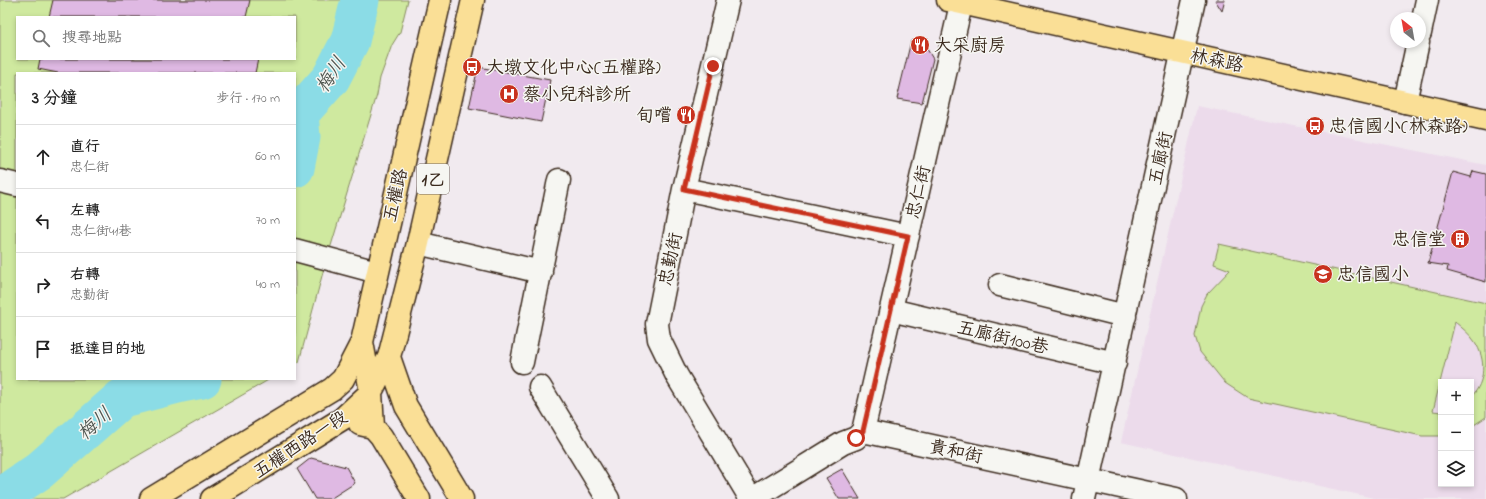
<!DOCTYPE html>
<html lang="zh-TW">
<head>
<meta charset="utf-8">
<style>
  body { margin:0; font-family:"Indie Flower","LXGW WenKai TC",sans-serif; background:#f2f2f2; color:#222 }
  .controls { position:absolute; right:12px; bottom:12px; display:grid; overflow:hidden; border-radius:0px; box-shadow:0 2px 6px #0003 }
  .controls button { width:36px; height:36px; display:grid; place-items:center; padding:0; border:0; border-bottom:1px solid #e0e0e0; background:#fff; color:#222; font:20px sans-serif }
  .compass { position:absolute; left:1390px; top:12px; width:36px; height:36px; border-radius:50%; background:#fff; box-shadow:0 2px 6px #0003; rotate:329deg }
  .stop { position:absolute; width:12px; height:12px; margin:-9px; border:3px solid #c8321e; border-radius:50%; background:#fff }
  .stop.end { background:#c8321e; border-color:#fff; box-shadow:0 1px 4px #0008 }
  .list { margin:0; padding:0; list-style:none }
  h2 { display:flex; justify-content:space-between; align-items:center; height:52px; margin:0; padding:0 16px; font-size:17px }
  h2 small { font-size:13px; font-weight:400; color:#767676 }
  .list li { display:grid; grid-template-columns:26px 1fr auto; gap:12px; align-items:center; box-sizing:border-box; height:64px; padding:0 16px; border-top:1px solid #e0e0e0 }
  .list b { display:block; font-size:15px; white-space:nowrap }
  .list p { margin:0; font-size:13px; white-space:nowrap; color:#767676 }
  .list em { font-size:13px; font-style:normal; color:#767676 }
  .icon { flex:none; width:22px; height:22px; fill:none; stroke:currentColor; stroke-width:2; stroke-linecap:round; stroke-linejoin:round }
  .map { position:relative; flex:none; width:1486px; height:499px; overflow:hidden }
  .search { position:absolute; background:#fff; box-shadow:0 2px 6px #0003; left:16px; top:16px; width:280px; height:44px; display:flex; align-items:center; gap:10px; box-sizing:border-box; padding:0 14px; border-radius:0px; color:#767676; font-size:15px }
  .panel { position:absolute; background:#fff; box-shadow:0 2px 6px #0003; left:16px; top:72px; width:280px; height:308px; border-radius:0px }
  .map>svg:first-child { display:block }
  .built { fill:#ecdbeb; fill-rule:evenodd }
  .green { fill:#cfe99f; stroke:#858a5e; fill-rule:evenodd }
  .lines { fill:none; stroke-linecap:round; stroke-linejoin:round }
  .river { stroke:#8bdce6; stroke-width:39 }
  .building { fill:#dfb9e3; stroke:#3b2a1e }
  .minor-casing { stroke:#3b2a1e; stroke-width:25 }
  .major-casing { stroke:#3b2a1e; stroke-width:25 }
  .minor { stroke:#f6f6f2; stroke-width:22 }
  .major { stroke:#fadf96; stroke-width:22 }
  .route { stroke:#c8321e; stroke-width:5 }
  .labels { text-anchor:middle; stroke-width:3; stroke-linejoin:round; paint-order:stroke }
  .shield { fill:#f6f6f2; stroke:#73675e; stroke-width:1 }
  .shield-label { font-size:17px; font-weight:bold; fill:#3b2a1e }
  .poi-label { font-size:18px; fill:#3b2a1e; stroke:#f6f6f2; text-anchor:start }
  .street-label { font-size:18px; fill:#3b2a1e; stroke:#f6f6f2 }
  .water-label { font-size:19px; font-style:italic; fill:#4f5650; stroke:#f6f6f2 }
</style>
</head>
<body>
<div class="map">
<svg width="1486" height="499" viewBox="0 0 1486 499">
  <rect width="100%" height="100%" fill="#f1eaef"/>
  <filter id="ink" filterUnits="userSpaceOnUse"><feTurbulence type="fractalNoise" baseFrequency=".025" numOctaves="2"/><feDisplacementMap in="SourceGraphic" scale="8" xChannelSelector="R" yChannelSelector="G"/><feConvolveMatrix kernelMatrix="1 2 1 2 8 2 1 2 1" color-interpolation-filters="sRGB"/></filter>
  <g filter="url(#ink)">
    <path class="built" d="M1197,106L1486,165V499H1378L1121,442ZM1441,382H1471V484H1441Z"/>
    <path class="green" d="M0,0H408L400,32L392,45L380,78L377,95L323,272L299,362L295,364V73H17V379H270L63,499H0ZM17,17H295V59H17Z
      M1219,244L1486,303V417L1471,427V397C1486,382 1486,359 1475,342C1470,334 1462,328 1455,322L1433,411L1441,412V436H1422L1248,398L1225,383L1200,352L1195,336L1201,306L1207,294L1230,270L1214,264Z"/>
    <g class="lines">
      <path class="river" d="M295,168L301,137L299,114L331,78L350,41L360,0
        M0,497L39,471L122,398L181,383L202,379"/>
    </g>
    <path class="building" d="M53,0H250L246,17H49Z
      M1215,0H1225L1222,11Z
      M911,41L924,44L933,59L922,103L897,99Z
      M40,59H258L255,73H58L38,69Z
      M478,67L550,80L541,122L469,108Z
      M1473,171L1486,174V282L1447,271L1448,266L1428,263L1453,172L1471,177Z
      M311,458L346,467L355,483L330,499H315L297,469Z
      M842,469L860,499H839L826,478Z"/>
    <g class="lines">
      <defs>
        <path id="minor" d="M728,0L684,189L657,324L659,339L677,376L751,499
          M1420,33L1427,0
          M1405,102L1418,42
          M0,181L17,185
          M684,189L908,236
          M418,243L541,272
          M295,250L377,272
          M1000,285L1125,316
          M891,310L1115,363
          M522,362L559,180
          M540,387L608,499
          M863,431L962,0
          M752,499L843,443L856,438L863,431L1176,499
          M1084,499L1194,0"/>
        <path id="major" d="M948,0L1486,120
          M389,357L406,406L462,499
          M360,424L373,427L381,436L419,499
          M373,427L371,392L362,342L440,0
          M151,499L332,389L343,379L362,342
          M212,499L342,419L371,392L389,357L418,243L473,0"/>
      </defs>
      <use href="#minor" class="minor-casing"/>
      <use href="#major" class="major-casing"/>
      <use href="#minor" class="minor"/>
      <use href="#major" class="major"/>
    </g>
  </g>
  <g class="lines" filter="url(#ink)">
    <path class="route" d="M713,66L684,189L908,236L863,431L856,438"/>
  </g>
  <defs>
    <symbol id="restaurant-disc" viewBox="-11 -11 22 22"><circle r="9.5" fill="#c8321e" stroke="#f6f6f2"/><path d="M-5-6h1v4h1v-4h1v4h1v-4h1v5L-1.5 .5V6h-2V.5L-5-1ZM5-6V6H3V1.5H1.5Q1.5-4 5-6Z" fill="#fff"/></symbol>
    <symbol id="bus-disc" viewBox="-11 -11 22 22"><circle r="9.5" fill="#c8321e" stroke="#f6f6f2"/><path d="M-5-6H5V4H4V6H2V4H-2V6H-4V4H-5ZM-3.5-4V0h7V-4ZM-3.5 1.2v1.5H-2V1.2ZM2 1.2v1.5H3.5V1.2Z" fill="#fff"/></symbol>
    <symbol id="hospital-disc" viewBox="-11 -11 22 22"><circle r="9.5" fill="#c8321e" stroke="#f6f6f2"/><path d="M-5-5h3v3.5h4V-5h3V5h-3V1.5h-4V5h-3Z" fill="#fff"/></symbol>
    <symbol id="building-disc" viewBox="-11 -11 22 22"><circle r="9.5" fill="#c8321e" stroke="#f6f6f2"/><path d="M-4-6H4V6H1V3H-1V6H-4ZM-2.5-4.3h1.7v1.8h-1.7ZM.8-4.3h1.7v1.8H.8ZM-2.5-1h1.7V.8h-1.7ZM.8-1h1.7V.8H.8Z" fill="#fff"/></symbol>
    <symbol id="school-disc" viewBox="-11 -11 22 22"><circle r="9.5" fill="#c8321e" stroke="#f6f6f2"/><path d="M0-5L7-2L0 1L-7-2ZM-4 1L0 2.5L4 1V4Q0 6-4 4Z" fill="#fff"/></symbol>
  </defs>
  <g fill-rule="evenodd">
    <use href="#restaurant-disc" x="909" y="34" width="22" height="22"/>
    <use href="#bus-disc" x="461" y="56" width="22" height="22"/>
    <use href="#hospital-disc" x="498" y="83" width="22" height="22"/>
    <use href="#restaurant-disc" x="675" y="104" width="22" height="22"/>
    <use href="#bus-disc" x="1304" y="115" width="22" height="22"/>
    <use href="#building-disc" x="1449" y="228" width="22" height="22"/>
    <use href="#school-disc" x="1312" y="263" width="22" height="22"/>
  </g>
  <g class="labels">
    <rect class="shield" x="417" y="164" width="32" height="30" rx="3"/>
    <g class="shield-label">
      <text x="433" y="185">1乙</text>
    </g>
    <g class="poi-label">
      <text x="934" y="51">大采廚房</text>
      <text x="486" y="73">大墩文化中心(五權路)</text>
      <text x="523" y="100">蔡小兒科診所</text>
      <text x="672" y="121" text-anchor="end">旬嚐</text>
      <text x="1329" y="132">忠信國小(林森路)</text>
      <text x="1446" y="245" text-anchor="end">忠信堂</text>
      <text x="1337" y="280">忠信國小</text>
    </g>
    <g class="street-label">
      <text transform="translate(1217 60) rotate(12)" y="6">林森路</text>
      <text transform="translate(1160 158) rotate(-78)" y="6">五廊街</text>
      <text transform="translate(918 192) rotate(-77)" y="6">忠仁街</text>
      <text transform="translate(395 195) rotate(-77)" y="6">五權路</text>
      <text transform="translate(670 259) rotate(-78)" y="6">忠勤街</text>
      <text transform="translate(1003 337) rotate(13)" y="6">五廊街100巷</text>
      <text transform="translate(300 444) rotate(-33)" y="6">五權西路一段</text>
      <text transform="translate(956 451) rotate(12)" y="6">貴和街</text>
    </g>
    <g class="water-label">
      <text transform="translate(330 74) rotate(-56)" y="7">梅川</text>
      <text transform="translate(94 423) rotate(-41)" y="7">梅川</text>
    </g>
  </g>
</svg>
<div class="controls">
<button>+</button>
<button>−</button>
<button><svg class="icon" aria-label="layers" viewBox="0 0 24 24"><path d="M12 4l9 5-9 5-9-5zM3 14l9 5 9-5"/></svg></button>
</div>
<svg class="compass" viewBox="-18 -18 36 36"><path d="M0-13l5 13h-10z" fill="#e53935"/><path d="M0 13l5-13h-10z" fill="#767676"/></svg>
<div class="stop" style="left:856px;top:438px"></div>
<div class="stop end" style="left:713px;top:66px"></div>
<div class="search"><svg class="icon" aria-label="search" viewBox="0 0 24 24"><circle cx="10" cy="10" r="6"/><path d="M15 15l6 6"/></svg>搜尋地點</div>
<section class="panel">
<h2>3 分鐘<small>步行 · 170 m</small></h2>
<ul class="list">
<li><svg class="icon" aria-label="ahead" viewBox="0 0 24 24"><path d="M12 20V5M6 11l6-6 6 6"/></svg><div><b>直行</b><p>忠仁街</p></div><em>60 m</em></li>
<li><svg class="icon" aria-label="left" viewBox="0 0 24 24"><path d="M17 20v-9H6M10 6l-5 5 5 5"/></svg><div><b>左轉</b><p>忠仁街41巷</p></div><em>70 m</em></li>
<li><svg class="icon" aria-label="right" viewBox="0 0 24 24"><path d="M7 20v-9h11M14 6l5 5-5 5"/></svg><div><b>右轉</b><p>忠勤街</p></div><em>40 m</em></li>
<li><svg class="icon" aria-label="arrive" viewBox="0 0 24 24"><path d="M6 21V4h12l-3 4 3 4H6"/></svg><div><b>抵達目的地</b></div></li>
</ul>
</section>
</div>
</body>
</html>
